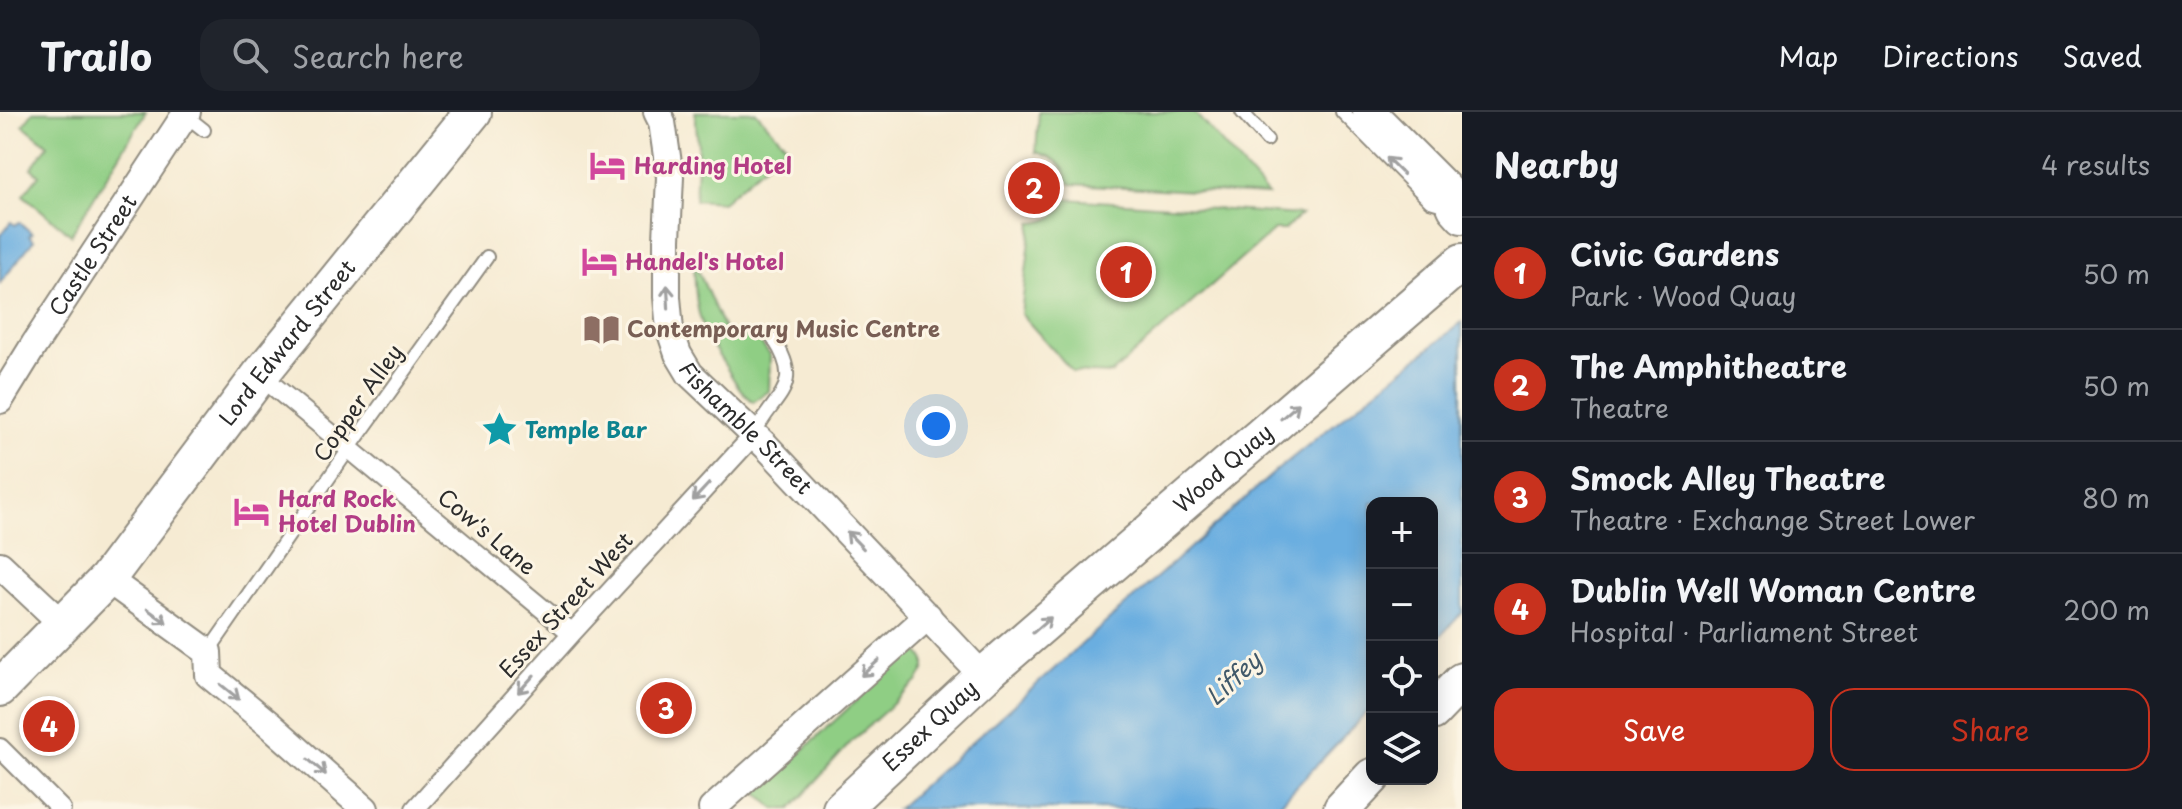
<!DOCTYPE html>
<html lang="en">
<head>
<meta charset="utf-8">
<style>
  body { margin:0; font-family:"Playpen Sans",sans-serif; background:#20242c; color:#f1f3f6 }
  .controls { position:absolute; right:24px; bottom:24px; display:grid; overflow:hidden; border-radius:16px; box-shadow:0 4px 20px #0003 }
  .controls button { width:72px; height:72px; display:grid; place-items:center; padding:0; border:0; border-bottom:2px solid #363941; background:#171b24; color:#f1f3f6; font:40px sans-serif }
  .you { position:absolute; left:936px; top:314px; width:28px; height:28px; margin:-20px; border:6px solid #fff; border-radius:50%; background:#1a73e8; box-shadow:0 0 0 12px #1a73e833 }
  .badge { display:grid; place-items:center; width:52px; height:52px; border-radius:50%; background:#c8321e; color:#fff; font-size:26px; font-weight:700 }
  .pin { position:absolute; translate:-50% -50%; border:4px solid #fff; box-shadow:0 2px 8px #0006 }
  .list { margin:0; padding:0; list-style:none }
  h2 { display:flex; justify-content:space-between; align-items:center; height:104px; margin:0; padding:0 32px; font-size:34px }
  h2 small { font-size:26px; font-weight:400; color:#9ea1a6 }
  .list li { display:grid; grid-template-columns:52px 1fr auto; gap:24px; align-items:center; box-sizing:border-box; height:112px; padding:0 32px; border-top:2px solid #363941 }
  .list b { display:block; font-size:30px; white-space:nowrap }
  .list p { margin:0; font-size:26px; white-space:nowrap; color:#9ea1a6 }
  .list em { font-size:26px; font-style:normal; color:#9ea1a6 }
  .actions { display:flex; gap:16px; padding:24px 32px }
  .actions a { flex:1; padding:18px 0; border:2px solid #c8321e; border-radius:24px; text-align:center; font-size:28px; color:#c8321e }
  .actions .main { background:#c8321e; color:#fff }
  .icon { flex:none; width:44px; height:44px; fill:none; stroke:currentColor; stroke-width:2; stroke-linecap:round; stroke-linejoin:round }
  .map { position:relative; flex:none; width:1462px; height:697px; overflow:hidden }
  header { display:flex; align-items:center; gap:48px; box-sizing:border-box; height:112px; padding:0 40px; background:#171b24; border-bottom:2px solid #363941 }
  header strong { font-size:38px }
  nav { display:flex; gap:44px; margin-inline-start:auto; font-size:28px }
  .search { width:560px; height:72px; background:#20242c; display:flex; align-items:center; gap:20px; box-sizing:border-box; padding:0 28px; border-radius:24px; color:#9ea1a6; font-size:30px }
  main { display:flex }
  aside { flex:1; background:#171b24 }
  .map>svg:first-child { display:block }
  .green { fill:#8fce84; stroke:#5d7c58; stroke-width:2 }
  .water { fill:#6aaee0; stroke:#4a6c86; stroke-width:2 }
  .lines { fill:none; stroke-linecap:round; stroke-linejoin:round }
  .service-casing { stroke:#908b7f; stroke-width:16 }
  .pedestrian-casing { stroke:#908b7f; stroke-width:22 }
  .minor-casing { stroke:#908b7f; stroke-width:30 }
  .tertiary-casing { stroke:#908b7f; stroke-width:36 }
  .secondary-casing { stroke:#908b7f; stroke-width:40 }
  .service { stroke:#fff; stroke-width:12 }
  .pedestrian { stroke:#fff; stroke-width:18 }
  .minor { stroke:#fff; stroke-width:26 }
  .tertiary { stroke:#fff; stroke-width:32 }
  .secondary { stroke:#fff; stroke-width:36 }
  .oneway { stroke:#a0a0a0 }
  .labels { text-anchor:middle; stroke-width:6; stroke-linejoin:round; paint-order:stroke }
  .hotel-label { font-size:22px; font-weight:bold; fill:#b23c85; stroke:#fcf5e5; text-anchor:start }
  .street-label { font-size:22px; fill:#2b2b2b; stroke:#fcf5e5 }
  .education-label { font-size:22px; font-weight:bold; fill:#785e54; stroke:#fcf5e5; text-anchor:start }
  .culture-label { font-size:22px; font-weight:bold; fill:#0d838f; stroke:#fcf5e5; text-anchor:start }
  .water-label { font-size:24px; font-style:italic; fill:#41596a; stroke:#fcf5e5 }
</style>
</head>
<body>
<header>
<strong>Trailo</strong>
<div class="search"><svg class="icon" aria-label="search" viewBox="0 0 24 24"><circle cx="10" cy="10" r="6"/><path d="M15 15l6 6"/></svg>Search here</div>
<nav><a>Map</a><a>Directions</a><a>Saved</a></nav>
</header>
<main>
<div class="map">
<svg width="1462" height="697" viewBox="0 0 1462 697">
  <rect width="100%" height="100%" fill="#fcf5e5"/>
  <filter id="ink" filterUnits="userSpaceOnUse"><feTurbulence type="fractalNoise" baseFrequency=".0125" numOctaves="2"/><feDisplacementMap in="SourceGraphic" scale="16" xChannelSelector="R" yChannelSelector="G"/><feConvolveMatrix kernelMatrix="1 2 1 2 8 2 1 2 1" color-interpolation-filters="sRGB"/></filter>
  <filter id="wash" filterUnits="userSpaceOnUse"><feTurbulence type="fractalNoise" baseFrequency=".006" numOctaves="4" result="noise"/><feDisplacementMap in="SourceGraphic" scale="32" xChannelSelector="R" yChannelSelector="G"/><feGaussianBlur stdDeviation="1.8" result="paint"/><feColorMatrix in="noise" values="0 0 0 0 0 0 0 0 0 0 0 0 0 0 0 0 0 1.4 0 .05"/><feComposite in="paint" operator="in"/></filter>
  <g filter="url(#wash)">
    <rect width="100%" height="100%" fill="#f6ebd3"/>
    <path class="green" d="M33,0H146L71,123L23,83L39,63L31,56L48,33L23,13Z
      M695,0H756L787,34L722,90L695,88L698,34Z
      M1039,0H1194L1268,83L1071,72L1068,69C1065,52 1052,44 1036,40Z
      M1067,87L1301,103L1284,118H1274L1111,262L1073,260L1021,202L1032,111C1049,110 1061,103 1067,87Z
      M694,149L727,224L756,225L770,243L769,279L753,290C740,280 734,268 726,255C698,214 695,198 694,149Z
      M914,535L925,548V556L918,569L852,629L791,697H775L757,681Z"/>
    <path class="water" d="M11,110L15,113L19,110L32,121L29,124L34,128L0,171V124Z
      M1462,210V501L1432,533V391H1372V595L1275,697H897L1277,358Z"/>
  </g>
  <g filter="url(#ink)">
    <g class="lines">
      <defs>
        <path id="service" d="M1242,0L1267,28
          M1342,0L1430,89L1447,94
          M185,3L204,18
          M754,323C772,283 806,277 774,228
          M208,540L349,337L487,145"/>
        <path id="pedestrian" d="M260,263L572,521
          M0,636L61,697
          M415,697L572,521L754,323"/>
        <g id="minor">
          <path id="s1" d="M657,0L662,10L670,65L667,127V185L670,218L678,242L690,262L766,334L983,564"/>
          <path id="s2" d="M0,288L34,233L187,0"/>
          <path d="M0,453L63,512"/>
          <path d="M107,467L208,540L209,563L269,612L365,697"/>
          <path d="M712,697L928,504"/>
        </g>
        <path id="tertiary" d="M1369,0L1446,77L1454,96L1462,105"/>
        <g id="secondary">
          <path id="s3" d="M0,576L107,467L260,263L473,0"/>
          <path d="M1432,600L1462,569"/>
          <path id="s4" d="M841,697L983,564L1462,150"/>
          <path d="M1342,697L1372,665"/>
        </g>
      </defs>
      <use href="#service" class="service-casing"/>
      <use href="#pedestrian" class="pedestrian-casing"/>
      <use href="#minor" class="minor-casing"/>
      <use href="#tertiary" class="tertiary-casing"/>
      <use href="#secondary" class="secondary-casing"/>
      <use href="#service" class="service"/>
      <use href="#pedestrian" class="pedestrian"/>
      <use href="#minor" class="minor"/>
      <use href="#tertiary" class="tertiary"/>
      <use href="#secondary" class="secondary"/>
    </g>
    <defs><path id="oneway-shaft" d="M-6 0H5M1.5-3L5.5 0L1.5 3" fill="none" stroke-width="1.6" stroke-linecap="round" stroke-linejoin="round" transform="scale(2)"/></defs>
    <g class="oneway">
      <use href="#oneway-shaft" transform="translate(1395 54) rotate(-135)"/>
      <use href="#oneway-shaft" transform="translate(668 185) rotate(-93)"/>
      <use href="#oneway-shaft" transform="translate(1290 299) rotate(-41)"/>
      <use href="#oneway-shaft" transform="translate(701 380) rotate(133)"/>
      <use href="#oneway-shaft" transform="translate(855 428) rotate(-134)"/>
      <use href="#oneway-shaft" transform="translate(157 504) rotate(36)"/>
      <use href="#oneway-shaft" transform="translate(1042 513) rotate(-41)"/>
      <use href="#oneway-shaft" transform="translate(870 556) rotate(138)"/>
      <use href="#oneway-shaft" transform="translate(526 572) rotate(132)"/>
      <use href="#oneway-shaft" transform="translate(230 580) rotate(39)"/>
      <use href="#oneway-shaft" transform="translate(317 655) rotate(41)"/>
    </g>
  </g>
  <defs>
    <symbol id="hotel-bare" viewBox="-9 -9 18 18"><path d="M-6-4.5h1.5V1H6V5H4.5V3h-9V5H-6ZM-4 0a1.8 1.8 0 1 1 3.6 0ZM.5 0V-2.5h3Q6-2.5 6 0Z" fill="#d1479c" stroke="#fcf5e5" stroke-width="2.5" paint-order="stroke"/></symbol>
    <symbol id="library-bare" viewBox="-9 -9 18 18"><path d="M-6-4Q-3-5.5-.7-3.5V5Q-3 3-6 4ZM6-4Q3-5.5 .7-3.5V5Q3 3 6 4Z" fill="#8d6e63" stroke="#fcf5e5" stroke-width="2.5" paint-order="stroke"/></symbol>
    <symbol id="sight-bare" viewBox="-9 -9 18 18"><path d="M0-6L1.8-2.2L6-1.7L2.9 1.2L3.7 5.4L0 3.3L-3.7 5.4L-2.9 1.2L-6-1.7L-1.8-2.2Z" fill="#0f9aa8" stroke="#fcf5e5" stroke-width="2.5" paint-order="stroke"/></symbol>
  </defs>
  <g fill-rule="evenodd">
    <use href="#hotel-bare" x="582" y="28" width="51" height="51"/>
    <use href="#hotel-bare" x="574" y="124" width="51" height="51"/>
    <use href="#library-bare" x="576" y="192" width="51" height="51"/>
    <use href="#sight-bare" x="474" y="292" width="51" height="51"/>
    <use href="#hotel-bare" x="226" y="374" width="51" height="51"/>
  </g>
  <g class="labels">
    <g class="hotel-label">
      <text x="634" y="62">Harding Hotel</text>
      <text x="625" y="158">Handel's Hotel</text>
      <text x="278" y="395">Hard Rock<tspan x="278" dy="25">Hotel Dublin</tspan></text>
    </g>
    <g class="street-label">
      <text dy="8" stroke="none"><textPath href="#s2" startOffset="172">Castle Street</textPath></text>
      <text dy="8" stroke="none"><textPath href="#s3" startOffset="450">Lord Edward Street</textPath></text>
      <text transform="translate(358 291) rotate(-55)" y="8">Copper Alley</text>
      <text dy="8" stroke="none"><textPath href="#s1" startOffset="346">Fishamble Street</textPath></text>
      <text dy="8" stroke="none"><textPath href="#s4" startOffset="512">Wood Quay</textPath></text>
      <text transform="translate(487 420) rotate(40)" y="8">Cow's Lane</text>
      <text transform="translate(566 493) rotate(-48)" y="8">Essex Street West</text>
      <text dy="8" stroke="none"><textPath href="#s4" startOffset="122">Essex Quay</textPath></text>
    </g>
    <g class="education-label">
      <text x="627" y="225">Contemporary Music Centre</text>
    </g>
    <g class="culture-label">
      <text x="525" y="326">Temple Bar</text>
    </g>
    <g class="water-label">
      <text transform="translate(1234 567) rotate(-43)" y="8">Liffey</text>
    </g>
  </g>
</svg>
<div class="controls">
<button>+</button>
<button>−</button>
<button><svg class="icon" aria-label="locate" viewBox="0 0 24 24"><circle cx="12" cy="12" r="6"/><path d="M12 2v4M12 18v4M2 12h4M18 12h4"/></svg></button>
<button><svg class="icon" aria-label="layers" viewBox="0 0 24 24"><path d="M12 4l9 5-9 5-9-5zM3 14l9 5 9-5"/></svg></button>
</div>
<div class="you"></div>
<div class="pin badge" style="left:1126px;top:160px">1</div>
<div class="pin badge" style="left:1034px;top:76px">2</div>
<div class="pin badge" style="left:666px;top:596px">3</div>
<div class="pin badge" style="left:49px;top:614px">4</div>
</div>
<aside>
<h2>Nearby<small>4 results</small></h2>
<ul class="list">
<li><span class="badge">1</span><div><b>Civic Gardens</b><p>Park · Wood Quay</p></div><em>50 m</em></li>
<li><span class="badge">2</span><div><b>The Amphitheatre</b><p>Theatre</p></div><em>50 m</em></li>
<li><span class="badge">3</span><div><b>Smock Alley Theatre</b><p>Theatre · Exchange Street Lower</p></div><em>80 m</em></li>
<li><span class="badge">4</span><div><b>Dublin Well Woman Centre</b><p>Hospital · Parliament Street</p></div><em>200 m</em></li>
</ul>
<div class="actions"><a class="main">Save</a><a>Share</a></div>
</aside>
</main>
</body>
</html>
